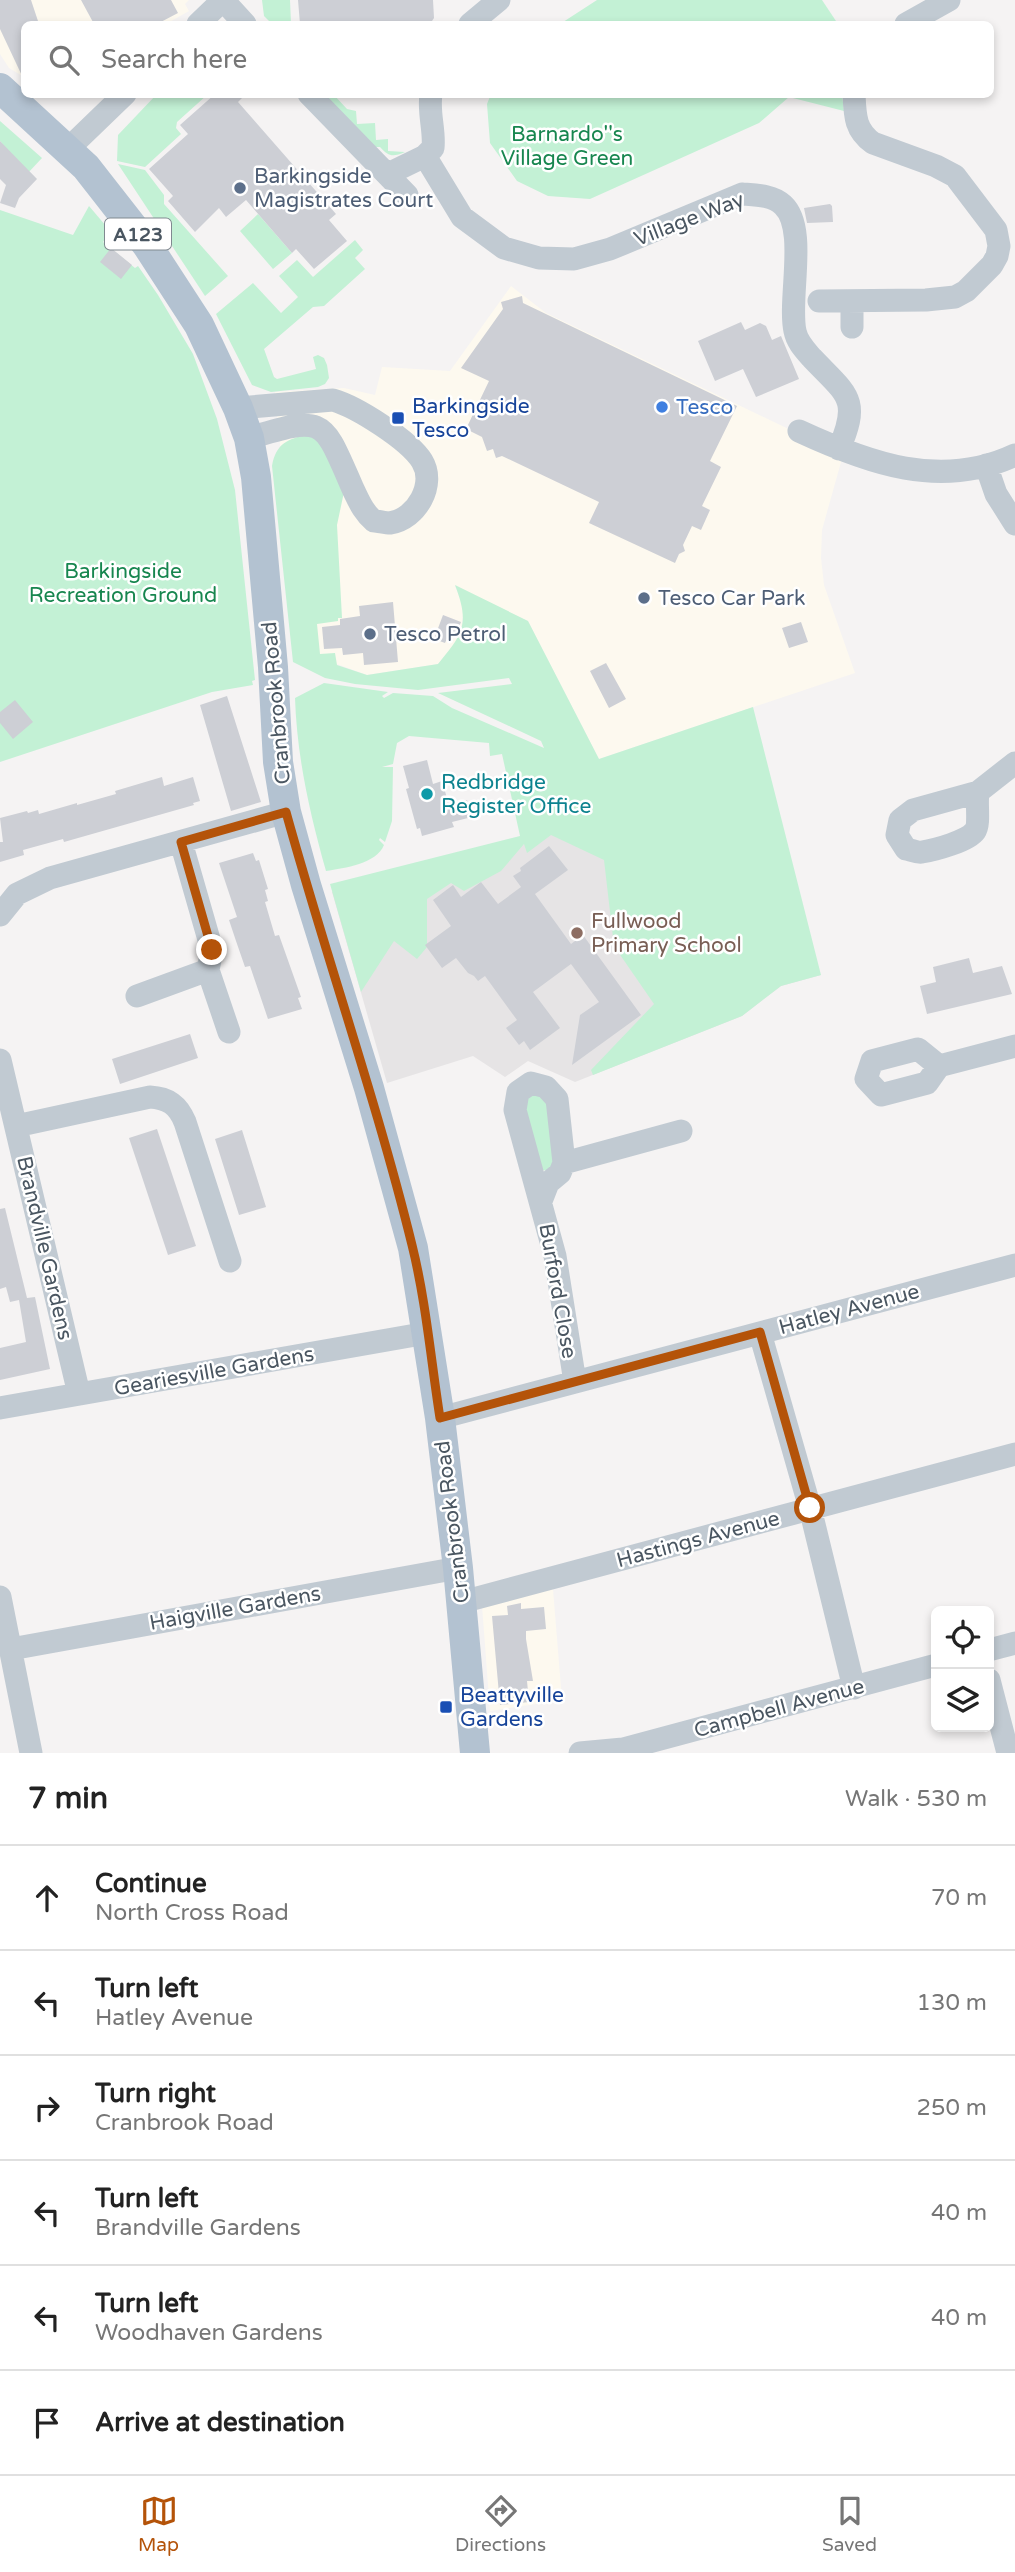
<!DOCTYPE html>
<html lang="en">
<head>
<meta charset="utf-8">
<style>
  body { margin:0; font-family:"Varela Round",sans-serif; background:#f2f2f2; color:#222 }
  .controls { position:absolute; right:21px; bottom:21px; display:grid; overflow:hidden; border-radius:10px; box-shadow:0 4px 10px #0003 }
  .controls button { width:63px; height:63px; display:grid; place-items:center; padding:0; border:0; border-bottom:2px solid #e0e0e0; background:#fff; color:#222; font:35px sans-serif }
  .stop { position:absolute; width:21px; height:21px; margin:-16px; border:5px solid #b45309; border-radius:50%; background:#fff }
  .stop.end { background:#b45309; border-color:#fff; box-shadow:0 2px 7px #0008 }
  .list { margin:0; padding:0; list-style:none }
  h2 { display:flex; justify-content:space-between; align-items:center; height:91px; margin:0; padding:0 28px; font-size:30px }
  h2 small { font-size:23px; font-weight:400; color:#767676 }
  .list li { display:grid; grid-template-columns:46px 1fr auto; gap:21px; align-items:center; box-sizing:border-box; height:105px; padding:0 28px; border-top:2px solid #e0e0e0 }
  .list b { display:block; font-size:26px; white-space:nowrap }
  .list p { margin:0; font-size:23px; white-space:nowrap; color:#767676 }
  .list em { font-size:23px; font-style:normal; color:#767676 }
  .icon { flex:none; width:38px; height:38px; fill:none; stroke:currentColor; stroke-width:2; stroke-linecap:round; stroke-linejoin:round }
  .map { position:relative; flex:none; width:1015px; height:1753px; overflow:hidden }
  .search { position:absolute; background:#fff; box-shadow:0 4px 10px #0003; left:21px; right:21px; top:21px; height:77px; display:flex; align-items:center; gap:18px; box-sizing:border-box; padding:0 24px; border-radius:10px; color:#767676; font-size:26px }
  .sheet { height:721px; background:#fff }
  nav { display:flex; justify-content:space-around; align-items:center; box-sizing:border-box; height:98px; border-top:2px solid #e0e0e0; background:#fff; font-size:19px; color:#767676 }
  nav a { display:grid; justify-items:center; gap:4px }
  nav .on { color:#b45309 }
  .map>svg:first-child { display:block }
  .commercial { fill:#fdf9ef }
  .education { fill:#e6e4e5 }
  .green { fill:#c3f1d5 }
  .building { fill:#cdcfd5 }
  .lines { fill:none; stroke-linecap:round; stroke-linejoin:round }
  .minor { stroke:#c1cad2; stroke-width:23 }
  .major { stroke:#b3c2d1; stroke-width:30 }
  .route { stroke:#b45309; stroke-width:9 }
  .service-dot { fill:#5c6f8a; stroke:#fff; stroke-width:2.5 }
  .shop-dot { fill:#3f7fe0; stroke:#fff; stroke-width:2.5 }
  .transit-dot { fill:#1a4fb4; stroke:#fff; stroke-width:2.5 }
  .culture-dot { fill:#0f9aa8; stroke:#fff; stroke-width:2.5 }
  .education-dot { fill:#8d6e63; stroke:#fff; stroke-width:2.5 }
  .labels { text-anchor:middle; stroke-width:5; stroke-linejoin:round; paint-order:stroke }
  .shield { fill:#fff; stroke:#808990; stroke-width:2 }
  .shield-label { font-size:19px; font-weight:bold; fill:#4a5661 }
  .park-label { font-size:21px; fill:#17864f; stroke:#fff }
  .service-label { font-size:21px; fill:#4e5e75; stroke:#fff; text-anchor:start }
  .street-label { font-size:21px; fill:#4a5661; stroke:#fff }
  .transit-label { font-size:21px; fill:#164399; stroke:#fff; text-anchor:start }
  .shop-label { font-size:21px; fill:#366cbe; stroke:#fff; text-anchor:start }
  .culture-label { font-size:21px; fill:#0d838f; stroke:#fff; text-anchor:start }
  .education-label { font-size:21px; fill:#785e54; stroke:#fff; text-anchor:start }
</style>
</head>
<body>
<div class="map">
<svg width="1015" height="1753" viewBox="0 0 1015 1753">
  <rect width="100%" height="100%" fill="#f5f3f3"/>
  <path class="commercial" d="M0,0H189L185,4L189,11L166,24H24V77L9,68L0,54Z
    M511,286L546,313L843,455L822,530L821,558L824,585L855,673L599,759L528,621L455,586L464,608L460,639L438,664L367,675L315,656L282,465L275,392L344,388L375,395L382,367L450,371Z
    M553,1589L562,1700L490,1711L482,1606Z"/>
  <path class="education" d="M515,799L821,975L781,986L742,1016L575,1082L528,1061L505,1077L473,1056L387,1083L332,892L402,877L524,844Z"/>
  <path class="green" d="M262,0H290L291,24H272L264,16Z
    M597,0H822L838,24H560Z
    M491,94H842L844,111L789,97L759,123L590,199L548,196L517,181L490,143L487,104Z
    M156,95H207L177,122L176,128L181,134L145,167L117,161L118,135Z
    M324,95H334L347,109L356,111L357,124L375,123L376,140L388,139V151L405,152C393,157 389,157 380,147H374Z
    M0,121L42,158L27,174L0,141Z
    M118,164L145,170L164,195V204L228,276L205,296Z
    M89,206L106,226L104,228L107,232L105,235L107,237L103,242L135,268L138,266L158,295L193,354L217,419L235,490L255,680L252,681L253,685L212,692L0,762V210L73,235Z
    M258,214L292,253L273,269L240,231Z
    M355,240L363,250L355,258L365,269L324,306L313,307L264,349L274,377L277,379L316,369L313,357L318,355L324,358L327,365L329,378L325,384L318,387L271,392L252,385L216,314L253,283L281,313L298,297L279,276L297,260L313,277Z
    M309,434L323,444L344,492L337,525L342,618H338V621L317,624L320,654L335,653L337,665L367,675L438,664C463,634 470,624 455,585L528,621L599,759L753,707L821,975L781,986L742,1016L593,1075L591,1070L654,1004L614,946L604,860L551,835L527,853L524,844L501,871L464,891L451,883L427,899V947L417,959L394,941L361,992L330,884L520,836L502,754L490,756L489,743L409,736L397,743L393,764L382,767H393L392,821L385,842L380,838L379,840L384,845C376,864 345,868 326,871C310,814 297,758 295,698L324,683L388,692L382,696L384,698L393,693L433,696L452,708L544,748L541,741L438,693L512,684L509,678L418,690L355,684L325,678L293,662L272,466C276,443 288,439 309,434Z
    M546,1094L557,1161L549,1171L542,1170L521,1102L524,1096Z"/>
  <path class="building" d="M0,0H31L39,24H24V80L0,29Z
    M81,0H171L178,13L157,24H94Z
    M298,0H433L434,18L430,24H300Z
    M215,94H246L238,102L336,214L329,220L347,241L314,269L296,249L292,253L246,200L226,217L219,208L195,232L168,201L173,196L149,169L188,134L180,125Z
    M0,141L37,179L19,198L15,208L0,203L6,185L0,179Z
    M830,204L832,206L833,222L807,223L804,208Z
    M111,248L132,265L121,279L100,262Z
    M522,296L523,303L737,406L710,461L721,467L702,506L710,510L701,530L692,526L683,545L685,551L679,554L675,563L589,523L599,502L502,456L496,458L493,449L487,451L482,437L466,429L489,381L461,368L503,309L501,302Z
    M741,322L745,330L760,323L766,326L772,340L781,336L799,379L756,397L743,369L715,381L698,341Z
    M393,602L398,662L364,665L363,653L343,655L342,648L324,649L322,627L340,625V619L360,616L359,606Z
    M443,615L461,622L455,636L449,634L445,643L434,639Z
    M801,622L808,642L789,648L782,628Z
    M606,663L626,699L609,708L590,671Z
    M227,696L261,802L231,811L200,705Z
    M15,700L33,722L13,739L0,723V712Z
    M427,760L433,784L442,781L449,805L467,800L472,817L452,822L454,827L422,836L420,828L417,829L406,789L409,788L403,766Z
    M162,777L164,786L193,777L200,801L193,803L194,805L64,842L63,839L23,850L24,855L0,862V842H3L0,818L27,811L28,813L38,810L39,814L77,803V805L116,794L115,791Z
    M549,846L568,870L535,894L571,944L583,935L641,1015L572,1065L580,1015L599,1002L571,964L533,992L560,1028L530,1050L524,1041L519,1045L506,1028L517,1020L485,976L478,981L474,976L468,973L456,958L442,968L425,945L451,926L433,900L453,885L461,897L481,882L498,904L521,887L513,876L521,871L520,868Z
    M253,853L256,861L259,860L268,889L265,890L268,901L265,902L275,936L279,935L301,997L298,998L302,1009L268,1019L250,966L245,967L236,941L229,920L237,917L219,863Z
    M969,958L973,973L1002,966L1012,994L927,1014L920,986L936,982L933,967Z
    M190,1034L198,1058L120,1084L112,1059Z
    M157,1129L196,1246L168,1255L129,1138Z
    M242,1130L266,1207L239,1215L215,1139Z
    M5,1208L27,1298L35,1297L50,1369L0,1380V1348L26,1342L19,1300L10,1302L6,1287L0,1289V1209Z
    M521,1603V1609L544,1607L546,1629L526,1631V1639L533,1681H527L529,1702L500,1705L492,1616L508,1615L507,1606Z"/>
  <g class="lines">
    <path class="minor" d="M198,24L223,0L245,24
      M470,24L499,0
      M906,24L949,0
      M309,94L407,195
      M68,149L125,94
      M425,156L462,217L504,248L539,258L574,259L610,249L742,194C755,195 773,195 783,205C808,228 788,298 795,331C797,342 805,350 812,358C847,395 861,398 839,449
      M388,174L425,156L433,148C435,130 428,113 431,94
      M819,301L926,300L955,297L966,291L992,265L997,256L999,246L996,230L955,176L936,166L873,143C855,130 855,116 854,94
      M852,327V301
      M238,408L333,400C357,407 409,440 422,461C436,484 417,519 390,523C385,523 378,521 374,521C363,512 359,501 353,489C322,418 326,415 249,438
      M799,431C868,463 941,490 1015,455
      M986,465L996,494L1015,524
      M978,792C976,803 980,824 975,831C968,841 935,850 922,852C917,853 911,850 906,849L897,835L900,820L913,810L978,792L1015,763
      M0,915L17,894L50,878L286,812
      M208,970L229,1032
      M137,996L208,970L212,950L181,842
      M0,1060L79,1394
      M939,1066L918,1049L872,1061L866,1079L881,1095L927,1083L939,1066L1015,1046
      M16,1126L150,1097C168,1098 178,1105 185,1122L230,1261
      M564,1163L681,1131
      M541,1201L548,1183L560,1173L564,1163L557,1099L546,1087L531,1083L518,1092L515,1110L555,1256L575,1382
      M760,1333L810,1508L854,1688
      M0,1408L427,1333
      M440,1418L1015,1265
      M0,1597L31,1753
      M462,1602L1015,1454
      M11,1649L458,1568
      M989,1650L1015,1643
      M989,1680L1008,1753
      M580,1753L623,1749L936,1665"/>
    <path class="major" d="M0,88L86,167L147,245L199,325L238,408L249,438L256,477L273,667L278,762L286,812L306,885L369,1088L413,1248L440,1418L458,1568L475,1753"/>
  </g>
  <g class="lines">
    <path class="route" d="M212,950L181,842L286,812C326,957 376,1099 412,1245C426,1301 431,1361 440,1418L760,1332L810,1508"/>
  </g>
  <g class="service-dot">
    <circle cx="240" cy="188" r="7"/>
    <circle cx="644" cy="598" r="7"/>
    <circle cx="370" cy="634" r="7"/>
  </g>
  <circle class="shop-dot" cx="662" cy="407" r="7"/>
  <g class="transit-dot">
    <rect x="391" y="411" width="14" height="14" rx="3.5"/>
    <rect x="439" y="1700" width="14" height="14" rx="3.5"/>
  </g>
  <circle class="culture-dot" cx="427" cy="794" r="7"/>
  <circle class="education-dot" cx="577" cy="933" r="7"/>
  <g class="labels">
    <rect class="shield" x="105" y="218.5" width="66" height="31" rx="5"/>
    <g class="shield-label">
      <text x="138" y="241">A123</text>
    </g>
    <g class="park-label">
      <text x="567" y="141">Barnardo''s<tspan x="567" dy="24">Village Green</tspan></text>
      <text x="123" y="578">Barkingside<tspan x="123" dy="24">Recreation Ground</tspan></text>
    </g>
    <g class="service-label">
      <text x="254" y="183">Barkingside<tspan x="254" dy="24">Magistrates Court</tspan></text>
      <text x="658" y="605">Tesco Car Park</text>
      <text x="384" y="641">Tesco Petrol</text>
    </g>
    <g class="street-label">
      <text transform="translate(689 219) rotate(-21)" y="7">Village Way</text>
      <text transform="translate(276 703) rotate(-95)" y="7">Cranbrook Road</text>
      <text transform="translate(45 1248) rotate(77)" y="7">Brandville Gardens</text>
      <text transform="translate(558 1291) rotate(80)" y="7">Burford Close</text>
      <text transform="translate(849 1309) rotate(-15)" y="7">Hatley Avenue</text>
      <text transform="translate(214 1371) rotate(-10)" y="7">Geariesville Gardens</text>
      <text transform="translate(452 1522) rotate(-97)" y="7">Cranbrook Road</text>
      <text transform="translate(698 1539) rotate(-15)" y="7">Hastings Avenue</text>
      <text transform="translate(235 1608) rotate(-10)" y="7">Haigville Gardens</text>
      <text transform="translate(779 1708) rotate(-15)" y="7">Campbell Avenue</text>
    </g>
    <g class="transit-label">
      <text x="412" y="413">Barkingside<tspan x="412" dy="24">Tesco</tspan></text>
      <text x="460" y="1702">Beattyville<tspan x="460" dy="24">Gardens</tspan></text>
    </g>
    <g class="shop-label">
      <text x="676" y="414">Tesco</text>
    </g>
    <g class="culture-label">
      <text x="441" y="789">Redbridge<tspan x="441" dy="24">Register Office</tspan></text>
    </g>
    <g class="education-label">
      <text x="591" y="928">Fullwood<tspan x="591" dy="24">Primary School</tspan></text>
    </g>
  </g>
</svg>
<div class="controls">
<button><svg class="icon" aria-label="locate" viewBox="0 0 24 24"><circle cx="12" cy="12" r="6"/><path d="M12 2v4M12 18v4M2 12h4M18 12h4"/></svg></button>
<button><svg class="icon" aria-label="layers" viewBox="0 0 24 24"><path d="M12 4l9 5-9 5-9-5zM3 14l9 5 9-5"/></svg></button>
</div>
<div class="stop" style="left:810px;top:1508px"></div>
<div class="stop end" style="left:212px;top:950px"></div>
<div class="search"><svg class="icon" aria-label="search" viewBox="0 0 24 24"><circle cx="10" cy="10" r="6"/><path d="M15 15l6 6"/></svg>Search here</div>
</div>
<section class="sheet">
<h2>7 min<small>Walk · 530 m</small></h2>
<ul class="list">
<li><svg class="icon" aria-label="ahead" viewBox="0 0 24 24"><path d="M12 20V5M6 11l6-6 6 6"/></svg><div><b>Continue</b><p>North Cross Road</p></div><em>70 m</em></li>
<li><svg class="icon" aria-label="left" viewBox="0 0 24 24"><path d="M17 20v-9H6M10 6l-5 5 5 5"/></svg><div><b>Turn left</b><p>Hatley Avenue</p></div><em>130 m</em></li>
<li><svg class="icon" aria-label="right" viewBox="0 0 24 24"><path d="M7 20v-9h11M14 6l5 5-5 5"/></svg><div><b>Turn right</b><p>Cranbrook Road</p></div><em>250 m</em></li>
<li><svg class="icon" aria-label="left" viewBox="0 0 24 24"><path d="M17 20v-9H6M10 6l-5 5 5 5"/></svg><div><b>Turn left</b><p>Brandville Gardens</p></div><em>40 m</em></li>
<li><svg class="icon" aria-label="left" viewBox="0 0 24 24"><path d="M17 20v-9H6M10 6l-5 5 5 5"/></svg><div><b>Turn left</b><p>Woodhaven Gardens</p></div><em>40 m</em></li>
<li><svg class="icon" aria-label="arrive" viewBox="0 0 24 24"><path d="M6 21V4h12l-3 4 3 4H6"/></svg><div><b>Arrive at destination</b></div></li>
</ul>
</section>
<nav>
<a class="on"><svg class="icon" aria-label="map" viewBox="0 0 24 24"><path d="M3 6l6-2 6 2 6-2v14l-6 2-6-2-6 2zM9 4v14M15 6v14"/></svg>Map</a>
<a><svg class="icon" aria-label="directions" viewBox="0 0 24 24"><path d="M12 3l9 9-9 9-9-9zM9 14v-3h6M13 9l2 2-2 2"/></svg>Directions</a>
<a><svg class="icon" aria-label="saved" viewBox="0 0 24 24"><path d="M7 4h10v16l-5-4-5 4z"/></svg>Saved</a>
</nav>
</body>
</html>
